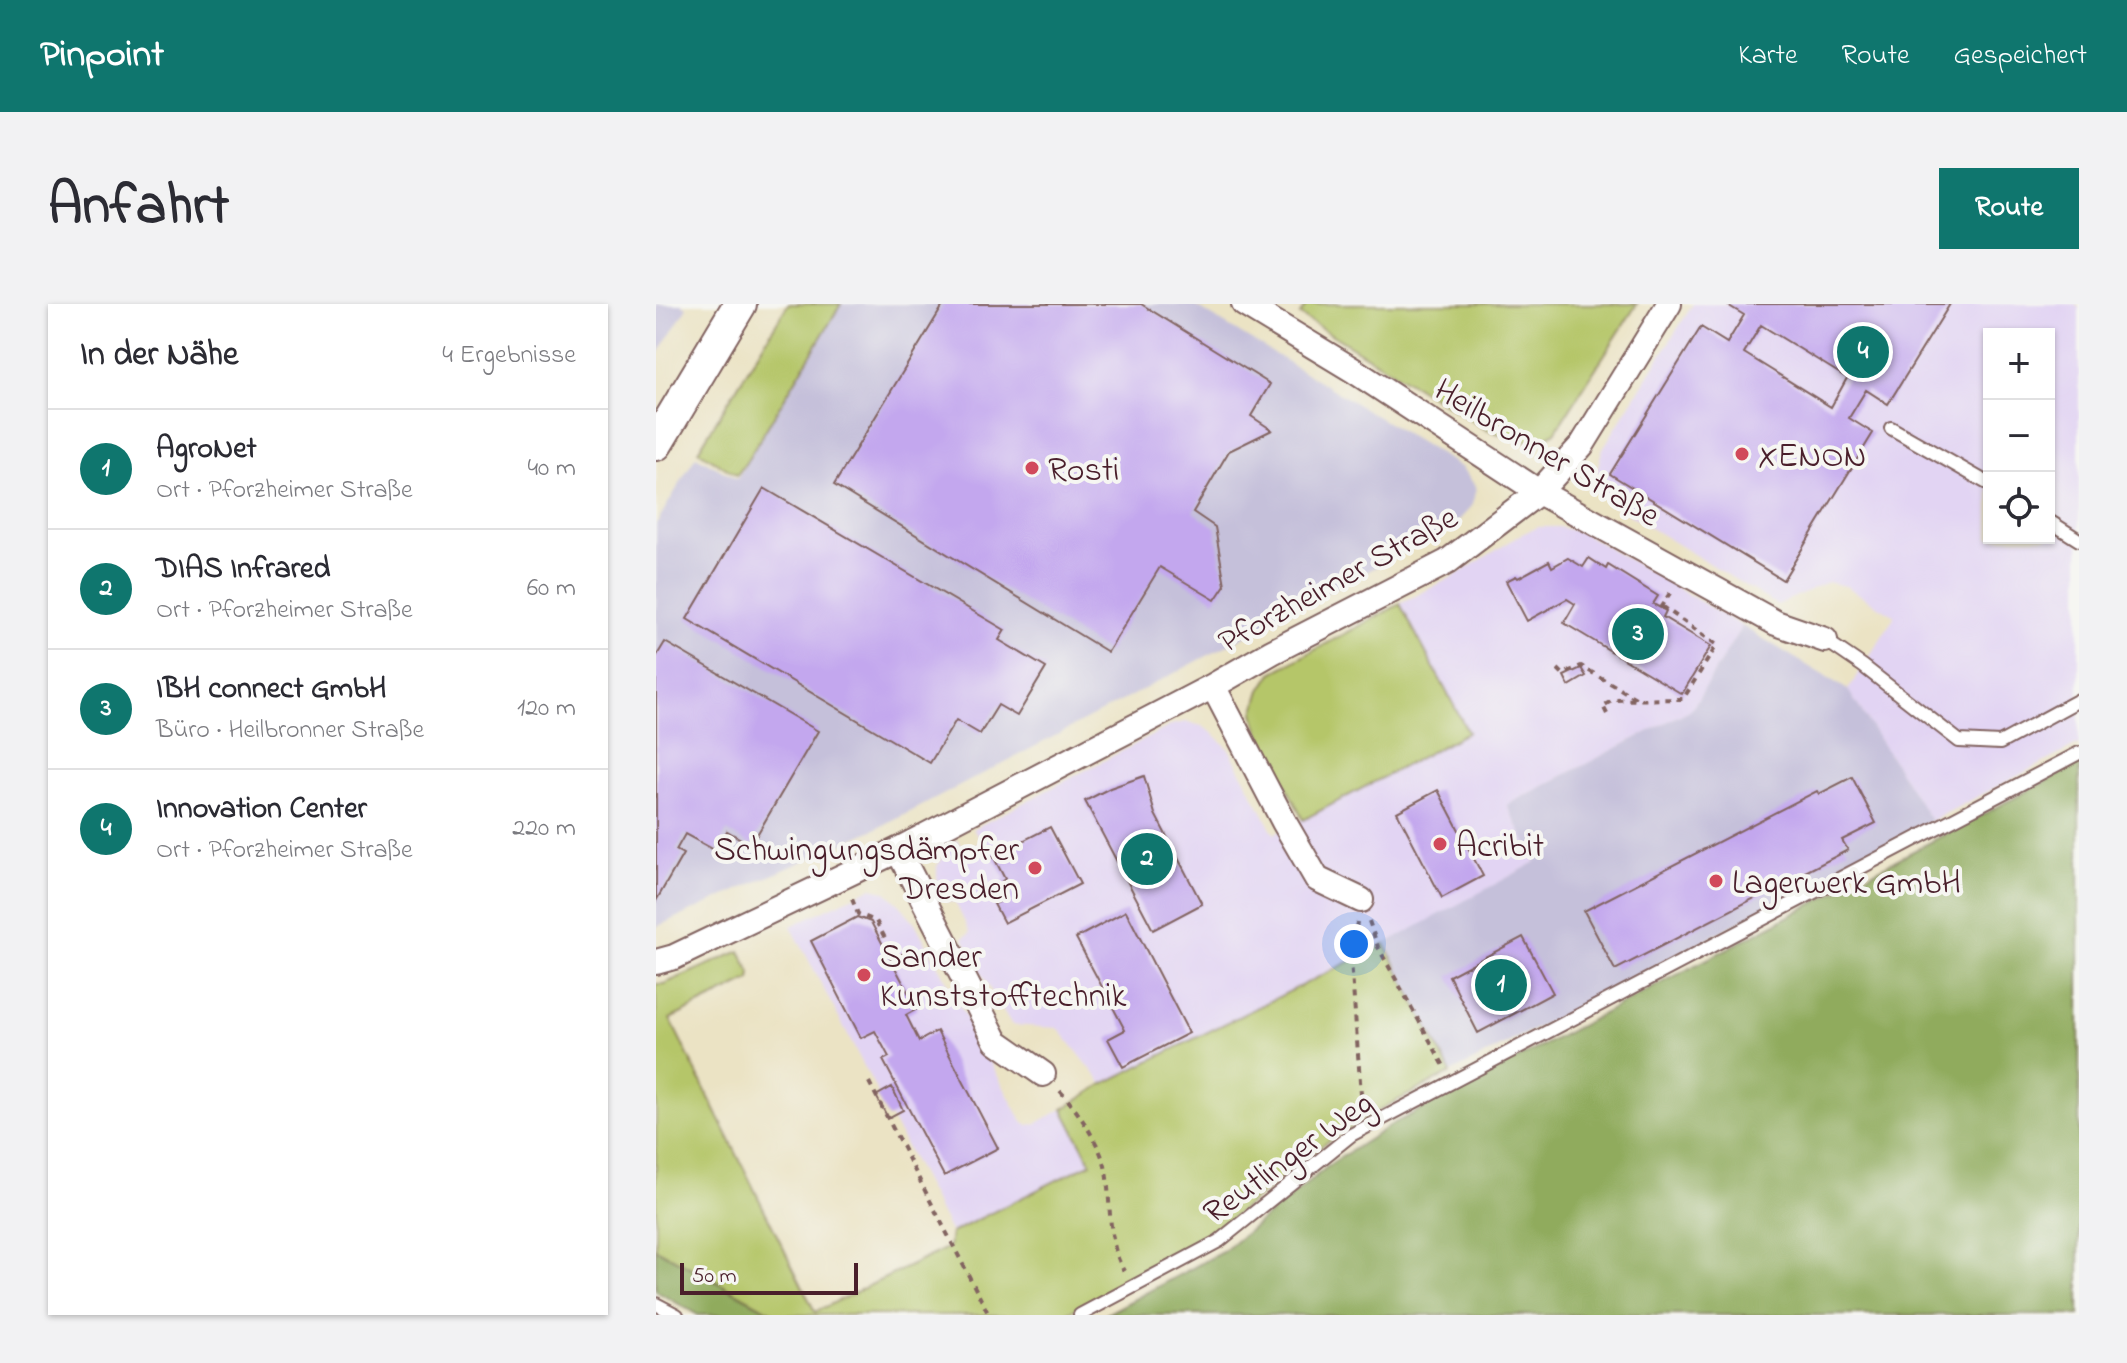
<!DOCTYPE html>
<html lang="de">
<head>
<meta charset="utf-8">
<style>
  body { margin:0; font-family:"Indie Flower",sans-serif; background:#f2f2f3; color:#2b2b33 }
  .controls { position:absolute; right:24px; top:24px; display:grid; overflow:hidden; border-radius:0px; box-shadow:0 2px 6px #0004 }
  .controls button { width:72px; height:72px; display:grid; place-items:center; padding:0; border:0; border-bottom:2px solid #e1e1e2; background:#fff; color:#2b2b33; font:40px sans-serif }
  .scale { position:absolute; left:24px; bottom:20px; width:178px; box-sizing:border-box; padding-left:8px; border:4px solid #4a1f2b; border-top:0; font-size:22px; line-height:28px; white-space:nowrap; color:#4a1f2b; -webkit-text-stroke:6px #f6f6f2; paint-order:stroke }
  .you { position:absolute; left:698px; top:640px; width:28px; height:28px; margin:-20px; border:6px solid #fff; border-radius:50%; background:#1a73e8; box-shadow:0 0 0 12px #1a73e833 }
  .badge { display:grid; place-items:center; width:52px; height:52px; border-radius:50%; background:#0f766e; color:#fff; font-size:26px; font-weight:700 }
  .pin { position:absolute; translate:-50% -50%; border:4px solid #fff; box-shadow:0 2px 8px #0006 }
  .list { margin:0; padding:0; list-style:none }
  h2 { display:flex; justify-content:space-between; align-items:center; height:104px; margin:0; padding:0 32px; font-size:34px }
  h2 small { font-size:26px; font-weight:400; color:#7c7c81 }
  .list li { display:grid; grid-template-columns:52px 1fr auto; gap:24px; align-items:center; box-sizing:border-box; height:120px; padding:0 32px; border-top:2px solid #e1e1e2 }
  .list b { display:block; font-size:30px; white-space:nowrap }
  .list p { margin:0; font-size:26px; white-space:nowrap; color:#7c7c81 }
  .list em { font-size:26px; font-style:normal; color:#7c7c81 }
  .icon { flex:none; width:44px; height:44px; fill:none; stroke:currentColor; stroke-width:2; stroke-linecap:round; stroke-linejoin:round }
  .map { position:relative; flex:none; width:1423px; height:1011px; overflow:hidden; border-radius:0px }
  header { display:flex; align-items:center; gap:48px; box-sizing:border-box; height:112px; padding:0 40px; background:#0f766e; color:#fff }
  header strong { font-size:38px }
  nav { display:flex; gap:44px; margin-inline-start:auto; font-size:28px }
  .intro { display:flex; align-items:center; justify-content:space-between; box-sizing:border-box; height:192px; padding:0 48px }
  h1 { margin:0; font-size:56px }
  .button { padding:20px 36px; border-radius:0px; background:#0f766e; color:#fff; font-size:28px; font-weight:700 }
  main { display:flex; gap:48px; padding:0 48px }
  aside { flex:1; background:#fff; border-radius:0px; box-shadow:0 2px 6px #0004 }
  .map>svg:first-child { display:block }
  .built { fill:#e2d4f3; fill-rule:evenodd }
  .industrial { fill:#c5c0da }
  .green { fill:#b5c669; stroke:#80724a; stroke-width:2 }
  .forest { fill:#90ab5d; stroke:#6d6544; stroke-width:2 }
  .building { fill:#c3a7ee; fill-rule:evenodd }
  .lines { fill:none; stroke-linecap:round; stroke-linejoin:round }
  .service-casing { stroke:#826461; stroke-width:16 }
  .minor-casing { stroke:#826461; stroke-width:28 }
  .secondary-casing { stroke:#826461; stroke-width:36 }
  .path { stroke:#826461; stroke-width:4; stroke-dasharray:6 6; stroke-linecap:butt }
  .service { stroke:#fff; stroke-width:12 }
  .minor { stroke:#fff; stroke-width:24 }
  .secondary { stroke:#fff; stroke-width:32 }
  .poi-dot { fill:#d1495b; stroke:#f6f6f2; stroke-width:3 }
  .labels { text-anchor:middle; stroke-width:8; stroke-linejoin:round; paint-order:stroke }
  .street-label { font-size:34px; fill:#4a1f2b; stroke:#f6f6f2 }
  .poi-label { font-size:34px; fill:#4a1f2b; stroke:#f6f6f2; text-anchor:start }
</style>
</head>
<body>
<header>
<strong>Pinpoint</strong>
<nav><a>Karte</a><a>Route</a><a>Gespeichert</a></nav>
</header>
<div class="intro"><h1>Anfahrt</h1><a class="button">Route</a></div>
<main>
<aside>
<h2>In der Nähe<small>4 Ergebnisse</small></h2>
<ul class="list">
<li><span class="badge">1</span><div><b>AgroNet</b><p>Ort · Pforzheimer Straße</p></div><em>40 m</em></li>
<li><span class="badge">2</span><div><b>DIAS Infrared</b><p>Ort · Pforzheimer Straße</p></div><em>60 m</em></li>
<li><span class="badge">3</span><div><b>IBH connect GmbH</b><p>Büro · Heilbronner Straße</p></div><em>120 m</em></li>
<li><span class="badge">4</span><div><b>Innovation Center</b><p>Ort · Pforzheimer Straße</p></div><em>220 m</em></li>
</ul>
</aside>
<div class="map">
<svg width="1423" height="1011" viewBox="0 0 1423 1011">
  <rect width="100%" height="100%" fill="#f6f6f2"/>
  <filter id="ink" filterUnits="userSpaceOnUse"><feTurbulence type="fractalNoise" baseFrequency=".0125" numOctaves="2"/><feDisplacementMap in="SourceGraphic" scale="16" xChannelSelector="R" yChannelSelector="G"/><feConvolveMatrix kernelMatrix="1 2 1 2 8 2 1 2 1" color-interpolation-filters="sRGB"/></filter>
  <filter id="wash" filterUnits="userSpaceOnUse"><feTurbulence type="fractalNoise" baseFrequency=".006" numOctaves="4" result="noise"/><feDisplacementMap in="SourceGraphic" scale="32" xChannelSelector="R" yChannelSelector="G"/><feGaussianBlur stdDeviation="1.8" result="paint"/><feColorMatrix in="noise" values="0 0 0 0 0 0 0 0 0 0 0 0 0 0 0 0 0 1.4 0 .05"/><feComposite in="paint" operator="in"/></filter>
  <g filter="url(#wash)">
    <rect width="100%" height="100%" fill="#ebe3c4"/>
    <path class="built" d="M1037,0H1420L1423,4V440L1275,517L1192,386L1239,312L1190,282L1171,278L1121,301L947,195L941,167L946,146ZM1333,30H1393V234H1333Z
      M882,223H903L927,229L1086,322L1036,405L851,501L880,558L749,630L447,780L402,724L356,721L328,675L307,634L314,629L299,598H289L281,579V562L300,535L310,547L325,537L317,525L518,420L531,418L546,422L558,430L573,445L618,530L811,429L744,300L800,271L868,229Z
      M215,584L229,587L245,602L259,619L366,817L372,821L379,820L407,805L436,859L295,929L135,622Z"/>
    <path class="industrial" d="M0,0H26L31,3L0,54Z
      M185,0H536L806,164L820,183L816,202L798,222L237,517L0,623V220L40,152L81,175Z
      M1086,322L1192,386L1275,517L795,769L729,640L880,558L851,501L1036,405Z"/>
    <path class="green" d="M132,0H185L91,157L81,171L42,147Z
      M651,0H981L899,128L886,136L867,137L831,126L644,11Z
      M744,300L812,428L647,516L603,426L598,409L605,386L616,369Z
      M729,640L795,769L732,801L668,840L551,934L408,1011H121L0,945V680H8L84,647L95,669L94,676L14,715L159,1008L293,943L295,929L435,859L407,805L447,780Z"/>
    <path class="forest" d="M1423,460V1011H449L568,947L676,859L735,821Z
      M0,945L121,1011H42L0,987Z"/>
    <g id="blocks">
      <path class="building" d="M288,0H485L614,80L595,112L616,126L573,147L537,208L559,223L569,281L559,296L504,263L452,348L178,181Z
        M1070,0H1294L1232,100L1210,86L1193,114L1217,129L1127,276L954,170L1045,23L1071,39L1088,11ZM1105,21L1191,74L1175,103L1088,49Z
        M108,184L349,326L343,336L390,364L361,412L342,401L324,430L300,416L274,459L31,315Z
        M912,254L927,263L933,254L950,265L952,261L1002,292L997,300L1010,307L1007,313L1055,342L1026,390L908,319L919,300L911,295L871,317L850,277L860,272L862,274L893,257L896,263Z
        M9,338L162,427L95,541L71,527L60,547L29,530L20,546L27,550L0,597V353Z
        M925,364L930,372L913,382L908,372Z
        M488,472L499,510L546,600L497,626L429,497L454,484Z
        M1196,473L1220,519L1186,536L1192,546L959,666L928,607L1161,487L1163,490Z
        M782,486L827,572L786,594L741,508Z
        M394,523L424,580L348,619L338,600L349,595L344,586L346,577L349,575L337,552Z
        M470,607L533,729L467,763L452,735L469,726L420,634Z
        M201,613L215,618L261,705L250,711L263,737L281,727L342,844L288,872L227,756L233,753L219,727L205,734L155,637Z
        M867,633L897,689L822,729L793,672Z
        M236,783L247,806L232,814L220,792Z"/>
    </g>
  </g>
  <g filter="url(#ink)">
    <use href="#blocks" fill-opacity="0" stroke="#826461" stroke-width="2"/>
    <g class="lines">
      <defs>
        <path id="service" d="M1235,124L1333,180
          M1393,217L1423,236
          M1169,336L1207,362L1303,437L1344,439L1423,396
          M0,1000L21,1011
          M424,1011L563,937L695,831L1423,449"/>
        <path id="minor" d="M588,0L697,66L883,188L1120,319L1169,336
          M557,382L628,518L661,575L705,596
          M242,546L340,737L387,770
          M0,658L18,653L242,546L557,382L616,348L791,258L883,188L926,141L1013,0"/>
        <path id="secondary" d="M0,140L84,0"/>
      </defs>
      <use href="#service" class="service-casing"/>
      <use href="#minor" class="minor-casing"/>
      <use href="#secondary" class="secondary-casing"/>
      <path class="path" d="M1004,304L1016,286
        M902,365L907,370L925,362L983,396
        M951,410L947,402L957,396L1027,395L1061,341L1006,302
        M196,595L202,610L220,617L240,655L248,650
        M713,617L722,643L788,762
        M701,618L695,656L706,804
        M213,778L333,1011
        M404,787C421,805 443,839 449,862C456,896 450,935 468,967"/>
      <use href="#service" class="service"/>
      <use href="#minor" class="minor"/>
      <use href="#secondary" class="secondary"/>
    </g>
  </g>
  <g class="poi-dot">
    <circle cx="1086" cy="150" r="8"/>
    <circle cx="376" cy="164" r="8"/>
    <circle cx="784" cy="540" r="8"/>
    <circle cx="379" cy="564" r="8"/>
    <circle cx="1060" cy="577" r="8"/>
    <circle cx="208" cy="671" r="8"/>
  </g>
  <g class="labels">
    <g class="street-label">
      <text transform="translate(892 147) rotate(31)" y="12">Heilbronner Straße</text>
      <text transform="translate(681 274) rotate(-29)" y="12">Pforzheimer Straße</text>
      <text transform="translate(631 852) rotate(-36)" y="12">Reutlinger Weg</text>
    </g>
    <g class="poi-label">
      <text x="1102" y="162">XENON</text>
      <text x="392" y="176">Rosti</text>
      <text x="800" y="552">Acribit</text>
      <text x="363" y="556" text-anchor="end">Schwingungsdämpfer<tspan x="363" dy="39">Dresden</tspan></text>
      <text x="1076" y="589">Lagerwerk GmbH</text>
      <text x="224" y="663">Sander<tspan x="224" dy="39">Kunststofftechnik</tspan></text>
    </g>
  </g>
</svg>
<div class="controls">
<button>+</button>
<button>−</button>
<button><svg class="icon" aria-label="locate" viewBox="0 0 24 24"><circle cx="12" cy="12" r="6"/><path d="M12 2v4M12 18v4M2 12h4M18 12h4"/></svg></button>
</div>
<div class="scale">50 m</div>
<div class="you"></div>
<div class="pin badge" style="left:845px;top:681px">1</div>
<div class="pin badge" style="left:491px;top:555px">2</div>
<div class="pin badge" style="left:982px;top:330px">3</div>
<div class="pin badge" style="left:1207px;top:48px">4</div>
</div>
</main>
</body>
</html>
